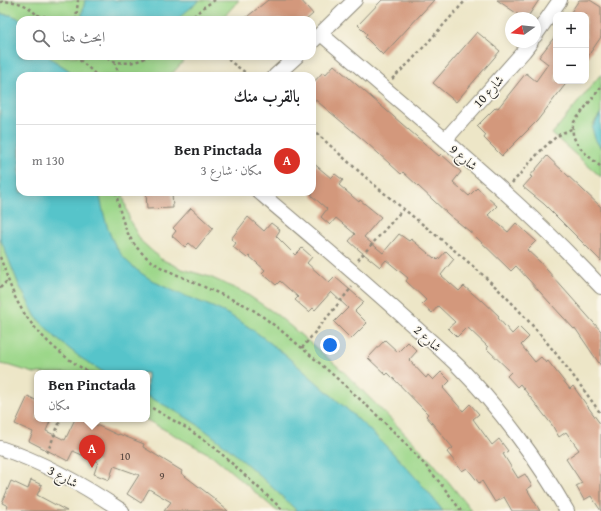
<!DOCTYPE html>
<html lang="ar">
<head>
<meta charset="utf-8">
<style>
  body { margin:0; font-family:"Gentium Book Plus",Amiri,serif; background:#f6f6f6; color:#202124; direction:rtl }
  .controls { position:absolute; right:12px; top:12px; display:grid; overflow:hidden; border-radius:8px; box-shadow:0 2px 10px #0003 }
  .controls button { width:36px; height:36px; display:grid; place-items:center; padding:0; border:0; border-bottom:1px solid #e0e0e0; background:#fff; color:#202124; font:20px sans-serif }
  .compass { position:absolute; left:505px; top:12px; width:36px; height:36px; border-radius:50%; background:#fff; box-shadow:0 2px 10px #0003; rotate:255deg }
  .you { position:absolute; left:330px; top:345px; width:14px; height:14px; margin:-10px; border:3px solid #fff; border-radius:50%; background:#1a73e8; box-shadow:0 0 0 6px #1a73e833 }
  .badge { display:grid; place-items:center; width:26px; height:26px; border-radius:50%; background:#d93025; color:#fff; font-size:13px; font-weight:700 }
  .pin { position:absolute; translate:-50% -33px; filter:drop-shadow(0 1px 2px #0008) }
  .pin::after { content:''; position:absolute; top:21px; width:14px; height:12px; background:inherit; clip-path:polygon(0 0,100% 0,50% 100%) }
  .popup { position:absolute; left:34px; top:370px; width:116px; height:52px; box-sizing:border-box; display:grid; place-content:center; border-radius:8px; background:#fff; filter:drop-shadow(0 1px 3px #0005); font-size:13px; white-space:nowrap; color:#757577 }
  .popup b { font-size:15px; color:#202124 }
  .popup::after { content:''; position:absolute; left:50%; top:100%; margin-left:-8px; border:8px solid transparent; border-top-color:#fff }
  .list { margin:0; padding:0; list-style:none }
  h2 { display:flex; justify-content:space-between; align-items:center; height:52px; margin:0; padding:0 16px; font-size:17px }
  h2 small { font-size:13px; font-weight:400; color:#757577 }
  .list li { display:grid; grid-template-columns:26px 1fr auto; gap:12px; align-items:center; box-sizing:border-box; height:72px; padding:0 16px; border-top:1px solid #e0e0e0 }
  .list b { display:block; font-size:15px; white-space:nowrap }
  .list p { margin:0; font-size:13px; white-space:nowrap; color:#757577 }
  .list em { font-size:13px; font-style:normal; color:#757577 }
  .icon { flex:none; width:22px; height:22px; fill:none; stroke:currentColor; stroke-width:2; stroke-linecap:round; stroke-linejoin:round }
  .map { position:relative; flex:none; width:601px; height:511px; overflow:hidden; direction:ltr }
  .search { position:absolute; background:#fff; box-shadow:0 2px 10px #0003; left:16px; top:16px; width:300px; height:44px; display:flex; align-items:center; gap:10px; box-sizing:border-box; padding:0 14px; border-radius:12px; color:#757577; font-size:15px }
  .panel { position:absolute; background:#fff; box-shadow:0 2px 10px #0003; left:16px; top:72px; width:300px; height:124px; border-radius:12px; direction:rtl }
  .map>svg:first-child { display:block }
  .green { fill:#9cd78a; stroke:#64815a }
  .water { fill:#56c4ca; stroke:#40787a }
  .building { fill:#d3987c }
  .lines { fill:none; stroke-linecap:round; stroke-linejoin:round }
  .minor-casing { stroke:#8c8879; stroke-width:16 }
  .path { stroke:#8c8879; stroke-width:2.5; stroke-dasharray:3 3; stroke-linecap:butt }
  .minor { stroke:#fff; stroke-width:14 }
  .labels { text-anchor:middle; stroke-width:3; stroke-linejoin:round; paint-order:stroke }
  .number-label { font-size:11px; fill:#55463f }
  .street-label { font-size:13px; fill:#2b2b2b; stroke:#fbf7ec }
</style>
</head>
<body>
<div class="map">
<svg width="601" height="511" viewBox="0 0 601 511">
  <rect width="100%" height="100%" fill="#fbf7ec"/>
  <filter id="ink" filterUnits="userSpaceOnUse"><feTurbulence type="fractalNoise" baseFrequency=".025" numOctaves="2"/><feDisplacementMap in="SourceGraphic" scale="8" xChannelSelector="R" yChannelSelector="G"/><feConvolveMatrix kernelMatrix="1 2 1 2 8 2 1 2 1" color-interpolation-filters="sRGB"/></filter>
  <filter id="wash" filterUnits="userSpaceOnUse"><feTurbulence type="fractalNoise" baseFrequency=".012" numOctaves="4" result="noise"/><feDisplacementMap in="SourceGraphic" scale="16" xChannelSelector="R" yChannelSelector="G"/><feGaussianBlur stdDeviation="0.9" result="paint"/><feColorMatrix in="noise" values="0 0 0 0 0 0 0 0 0 0 0 0 0 0 0 0 0 1.4 0 .05"/><feComposite in="paint" operator="in"/></filter>
  <g filter="url(#wash)">
    <rect width="100%" height="100%" fill="#ede6c7"/>
    <path class="green" d="M0,0H239L221,20H20V56H188L170,76H20V192H122L130,221L141,241L161,259L182,269L210,277L245,293L276,314L302,336L343,371L431,460L472,511H277L213,456L145,419H147V373H37V374L11,366L0,364Z
      M601,74V113L593,124L598,144L601,148V177L552,134Z"/>
    <path class="water" d="M85,0H200L176,20H81Z
      M0,14L11,15L22,20H20V56H48C57,64 68,68 76,76H20V192H99C105,220 109,245 131,265C162,293 204,299 238,320C268,339 296,364 323,388C366,425 408,465 443,511H297C266,481 233,450 198,425C182,414 164,405 147,396V373H105L81,358L57,339L36,317L19,285L0,238Z
      M601,113V148L595,139L592,128Z"/>
    <g id="blocks">
      <path class="building" d="M268,0H301L313,14L306,20H243Z
        M382,0H434L383,55L365,37L367,34L358,25Z
        M497,0H539L529,15H519Z
        M579,0H590L601,7V37L586,59V15H569Z
        M477,32L500,51L456,102L433,83Z
        M556,35V81H568L537,121L502,156L484,138L486,135L477,126L496,107L498,108L526,73L536,81L548,64L539,57Z
        M334,65L439,156L441,154L461,172L453,182L469,196L477,188L497,206L488,215L508,232L516,223L536,241L527,250L539,261L601,331V366L575,328L574,329L516,266L511,271L474,235L448,214L403,172L401,174L367,143L312,97V84L323,72L325,75Z
        M547,156L601,207V261L544,204L523,187L532,177L530,176Z
        M312,162L331,178L335,174L343,180L339,185L359,202L360,200L381,217L364,237L383,253L399,234L409,241L411,239L434,258L435,257L438,260L446,251L454,259L441,275L459,291L464,286L481,301L482,300L499,316L498,318L512,334L519,327L529,337L521,345L535,362L541,357L546,363L548,361L570,389L573,386L601,425V511L591,496L584,500L576,486L582,483L566,459L579,450L566,432L559,437L552,425L520,384L517,387L507,376L511,372L487,349L488,347L467,327L457,337L448,328L455,322L438,306L432,313L422,304L426,300L406,281L408,278L386,260L380,267L359,250L349,241L355,234L336,218L330,225L321,217L327,209L312,196Z
        M146,192H172L173,208L147,209Z
        M191,208L213,228L196,249L189,243L185,247L172,236L176,231L173,228Z
        M248,217L264,231L271,223L280,230L276,236L295,255L302,248L312,257L307,263L329,283L335,277L364,302L355,311L367,323L351,339L334,322L348,308L331,292L315,310L313,308L309,312L295,300L298,297L280,281L276,285L262,273L265,270L249,256L247,258L233,247L236,243L231,239Z
        M385,340L398,352L408,342L417,351L409,360L426,378L428,375L433,380L441,372L450,381L443,388L463,411L470,404L479,414L473,419L492,445L499,439L508,451L503,454L518,478L525,474L532,486L527,489L540,511H512L504,497L495,502L482,481L479,483L467,468L462,471L447,452L453,448L426,416L428,414L388,373L386,375L368,358Z
        M28,396L37,401V419H51L46,431L65,440L75,419H83L118,435L119,434L144,444L143,447L182,471L181,473L215,499V500L228,511H164L171,502L149,489L141,503L127,494L139,475L114,466L109,480L94,474L98,462L73,451L68,461L29,441L33,432L15,424Z
        M31,480L42,485L37,495L67,511H6L8,506L2,503L11,481L28,489Z"/>
    </g>
  </g>
  <g filter="url(#ink)">
    <use href="#blocks" fill-opacity="0" stroke="#8c8879" stroke-width="1"/>
    <g class="lines">
      <defs>
        <path id="minor" d="M321,34C416,116 515,194 601,287
          M535,36L560,0
          M312,42L355,0
          M275,76L297,56
          M445,140L524,51L531,42
          M259,192C310,235 360,277 408,321C425,336 442,350 458,366C498,406 539,462 567,511
          M0,448C43,462 85,486 122,511"/>
      </defs>
      <use href="#minor" class="minor-casing"/>
      <path class="path" d="M0,2C17,0 31,5 40,20
        M37,15L48,17L57,20
        M76,20L78,0
        M189,20L204,7L215,0
        M75,56L91,70L97,76
        M102,56C117,65 134,65 149,56
        M223,56L250,76
        M114,62L120,76
        M392,79L411,61L466,0
        M601,87L574,122C567,142 588,155 601,167
        M312,129C334,149 356,169 378,188C427,229 481,268 524,316C552,347 577,380 601,414
        M512,183C528,166 550,135 572,129
        M116,192C123,229 130,250 164,269L247,306C277,325 304,350 331,373C378,415 425,459 461,511
        M0,257C5,270 9,284 15,297C31,330 59,355 90,373
        M358,260L404,208
        M0,288L8,280
        M302,348L352,287
        M147,405L188,429L215,448L284,511
        M47,453L61,419"/>
      <use href="#minor" class="minor"/>
    </g>
  </g>
  <g class="labels">
    <g class="number-label">
      <text x="125" y="460">10</text>
      <text x="162" y="480">9</text>
    </g>
    <g class="street-label">
      <text transform="translate(488 91) rotate(-48)" y="5">شارع 10</text>
      <text transform="translate(464 157) rotate(41)" y="5">شارع 9</text>
      <text transform="translate(428 338) rotate(42)" y="5">شارع 2</text>
      <text transform="translate(63 476) rotate(28)" y="5">شارع 3</text>
    </g>
  </g>
</svg>
<div class="controls">
<button>+</button>
<button>−</button>
</div>
<svg class="compass" viewBox="-18 -18 36 36"><path d="M0-13l5 13h-10z" fill="#e53935"/><path d="M0 13l5-13h-10z" fill="#757577"/></svg>
<div class="you"></div>
<div class="pin badge" style="left:92px;top:468px">A</div>
<div class="popup"><b>Ben Pinctada</b>مكان</div>
<div class="search"><svg class="icon" aria-label="search" viewBox="0 0 24 24"><circle cx="10" cy="10" r="6"/><path d="M15 15l6 6"/></svg>ابحث هنا</div>
<section class="panel">
<h2>بالقرب منك<small></small></h2>
<ul class="list">
<li><span class="badge">A</span><div><b>Ben Pinctada</b><p>مكان · شارع 3</p></div><em>130 m</em></li>
</ul>
</section>
</div>
</body>
</html>
